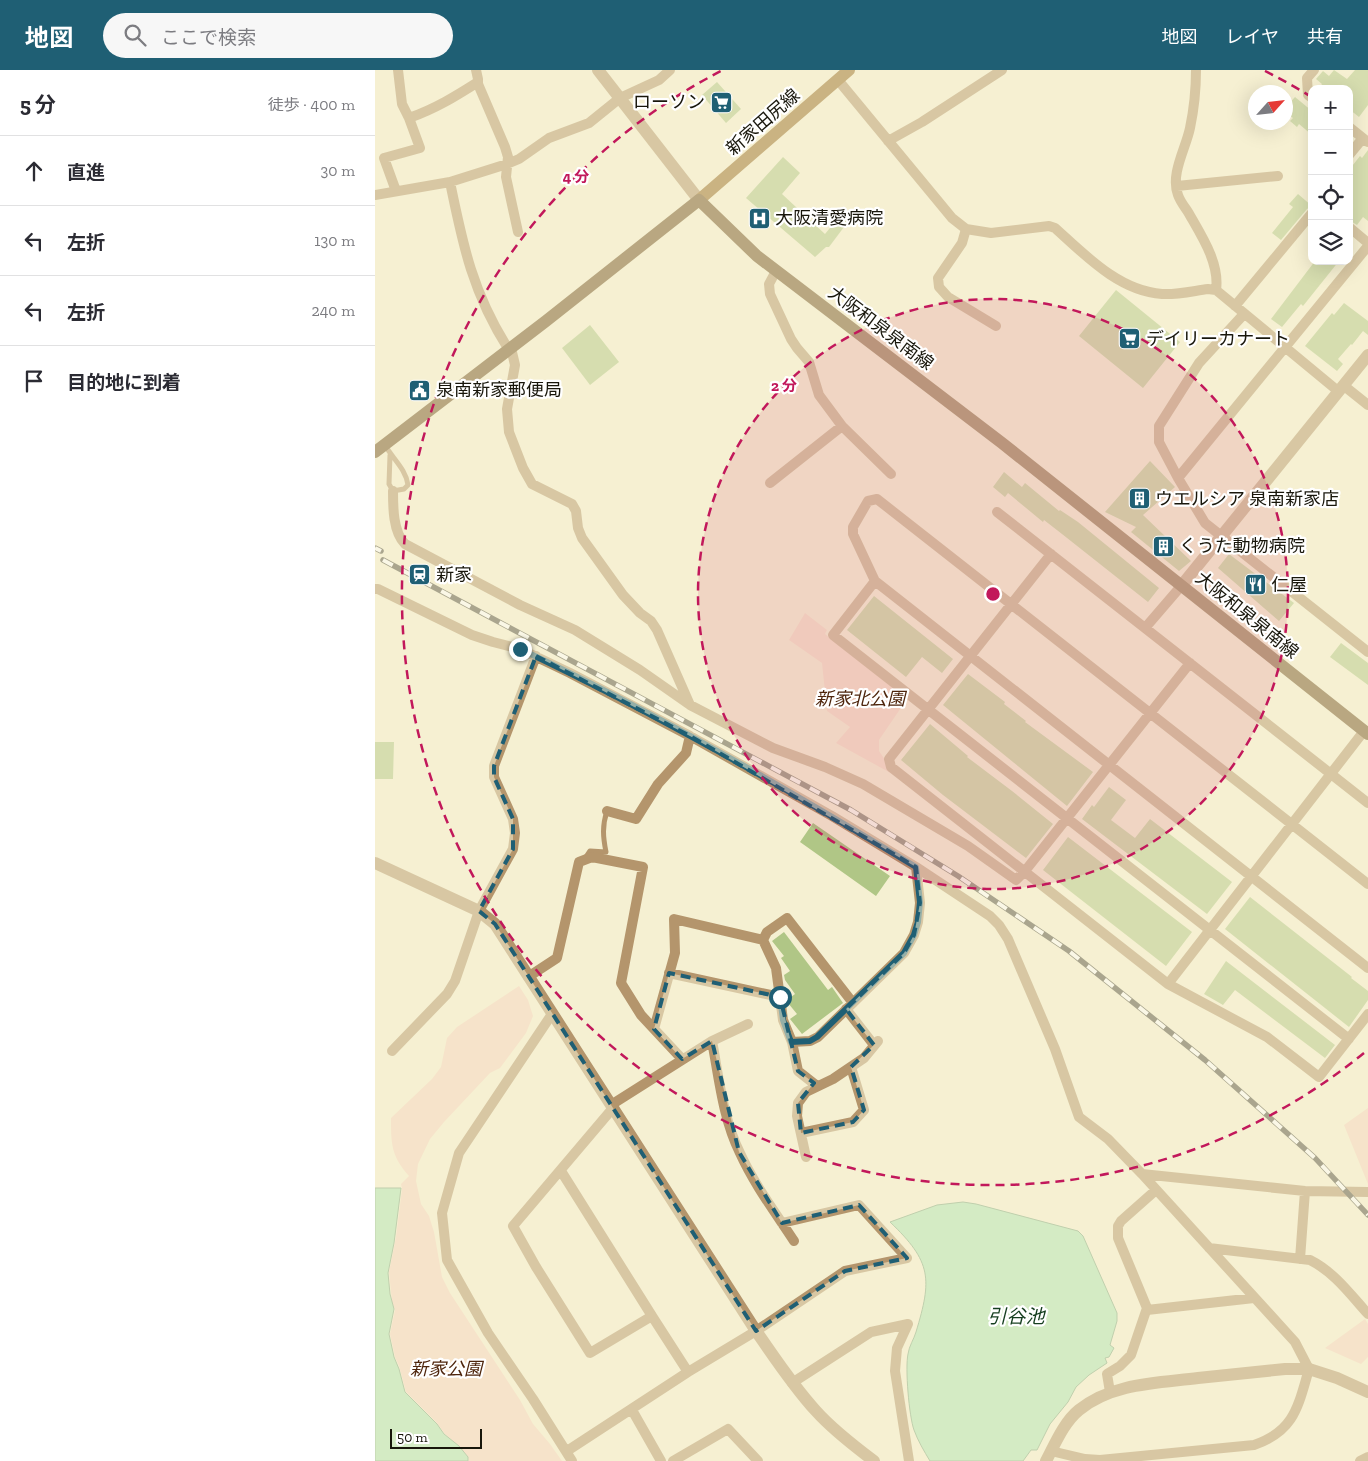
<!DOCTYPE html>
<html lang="ja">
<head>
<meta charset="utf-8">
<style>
  body { margin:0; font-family:"Zilla Slab","Noto Sans JP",serif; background:#f7f7f7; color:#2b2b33 }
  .controls { position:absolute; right:15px; top:15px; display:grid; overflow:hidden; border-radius:10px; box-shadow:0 5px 20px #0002 }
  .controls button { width:45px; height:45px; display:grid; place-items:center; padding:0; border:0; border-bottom:1px solid #e1e1e2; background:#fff; color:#2b2b33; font:25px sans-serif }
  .compass { position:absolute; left:873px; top:15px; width:45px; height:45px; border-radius:50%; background:#fff; box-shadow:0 5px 20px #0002; rotate:63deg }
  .scale { position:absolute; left:15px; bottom:12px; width:92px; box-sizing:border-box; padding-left:5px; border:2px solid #18160b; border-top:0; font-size:14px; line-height:18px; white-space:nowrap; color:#18160b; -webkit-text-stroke:4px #fff; paint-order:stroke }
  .stop { position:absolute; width:15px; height:15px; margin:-11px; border:4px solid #1f5f74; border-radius:50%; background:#fff }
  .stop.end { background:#1f5f74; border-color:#fff; box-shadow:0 1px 5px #0008 }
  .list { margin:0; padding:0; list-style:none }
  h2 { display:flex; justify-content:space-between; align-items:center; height:65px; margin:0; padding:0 20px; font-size:21px }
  h2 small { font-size:16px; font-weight:400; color:#7c7c81 }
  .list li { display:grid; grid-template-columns:32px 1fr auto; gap:15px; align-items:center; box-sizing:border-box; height:70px; padding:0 20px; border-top:1px solid #e1e1e2 }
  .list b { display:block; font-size:19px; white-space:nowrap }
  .list em { font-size:16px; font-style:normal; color:#7c7c81 }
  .icon { flex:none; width:28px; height:28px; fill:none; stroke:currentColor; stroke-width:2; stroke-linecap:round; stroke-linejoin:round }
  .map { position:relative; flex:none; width:993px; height:1391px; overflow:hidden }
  header { display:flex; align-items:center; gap:30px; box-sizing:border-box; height:70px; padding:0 25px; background:#1f5f74; color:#fff }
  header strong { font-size:24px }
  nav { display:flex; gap:28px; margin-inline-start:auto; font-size:18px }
  .search { width:350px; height:45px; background:#f7f7f7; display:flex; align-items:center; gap:12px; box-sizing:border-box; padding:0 18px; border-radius:28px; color:#7c7c81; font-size:19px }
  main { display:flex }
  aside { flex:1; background:#fff }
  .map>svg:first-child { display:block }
  .green { fill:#f7d3c1 }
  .water { fill:#abe5b4; stroke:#7fa781 }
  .building { fill:#b0c686 }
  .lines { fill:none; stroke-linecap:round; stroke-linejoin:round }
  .service { stroke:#b4956c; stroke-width:5 }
  .minor { stroke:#b4956c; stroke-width:10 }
  .tertiary { stroke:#b4956c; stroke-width:12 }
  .secondary { stroke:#956822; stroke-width:12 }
  .primary { stroke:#6f4f20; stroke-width:12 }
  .rail-casing { stroke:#4e4b3c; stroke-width:5.5 }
  .rail { stroke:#fff; stroke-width:4; stroke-dasharray:11; stroke-linecap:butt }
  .route { stroke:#1f5f74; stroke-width:6 }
  .marked { fill:none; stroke:#1f5f74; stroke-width:4; stroke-dasharray:10 6; stroke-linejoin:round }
  .ring { fill:none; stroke:#c2185b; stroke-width:2.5; stroke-dasharray:9 6 }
  .labels { text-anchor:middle; stroke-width:4.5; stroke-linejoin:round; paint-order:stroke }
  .poi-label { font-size:18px; fill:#18160b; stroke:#fff; text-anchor:start }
  .street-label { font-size:18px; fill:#18160b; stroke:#fff }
  .park-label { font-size:18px; font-style:italic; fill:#4e250c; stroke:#fff }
  .water-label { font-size:19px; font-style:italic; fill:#153e1f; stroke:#fff }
  .centre { fill:#c2185b; stroke:#fff; stroke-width:2.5 }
  .ring-label { font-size:15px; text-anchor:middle; font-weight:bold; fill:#c2185b; stroke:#fff; stroke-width:4.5; stroke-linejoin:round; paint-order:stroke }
</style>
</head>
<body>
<header>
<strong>地図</strong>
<div class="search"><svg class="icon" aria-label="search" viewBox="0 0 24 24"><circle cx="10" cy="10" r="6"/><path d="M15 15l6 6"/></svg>ここで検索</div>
<nav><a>地図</a><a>レイヤ</a><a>共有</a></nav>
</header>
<main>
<aside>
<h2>5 分<small>徒歩 · 400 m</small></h2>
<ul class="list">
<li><svg class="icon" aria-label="ahead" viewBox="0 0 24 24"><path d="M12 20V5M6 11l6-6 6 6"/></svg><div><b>直進</b></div><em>30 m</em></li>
<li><svg class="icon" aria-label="left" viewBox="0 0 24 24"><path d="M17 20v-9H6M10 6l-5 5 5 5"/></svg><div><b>左折</b></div><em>130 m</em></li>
<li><svg class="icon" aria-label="left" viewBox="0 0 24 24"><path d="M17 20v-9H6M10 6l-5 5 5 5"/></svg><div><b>左折</b></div><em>240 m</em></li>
<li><svg class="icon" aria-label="arrive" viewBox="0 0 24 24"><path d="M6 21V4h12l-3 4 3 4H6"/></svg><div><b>目的地に到着</b></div></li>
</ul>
</aside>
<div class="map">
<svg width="993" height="1391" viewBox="0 0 993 1391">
  <rect width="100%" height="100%" fill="#f5f0d2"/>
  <path class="green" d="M430,543L452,560L450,564L532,629L504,670V681L521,706L461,673L475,657L452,641L447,593L414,570Z
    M144,916L153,930L158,946L151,963L125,998L115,1003L69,1052L55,1069L43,1094L41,1111L46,1134L54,1146L59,1162L67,1207L75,1223L145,1330L158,1354L175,1374L187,1391H94L93,1387L84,1376L70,1364L61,1352L31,1322L24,1296L20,1287L15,1264L20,1240L17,1232L14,1202L21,1167L27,1119L26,1114L34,1106C16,1086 16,1073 16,1048L57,1009L66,997L72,968L82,957Z
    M993,1038V1114L969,1055Z
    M990,1249L993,1254V1287L986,1294L950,1278Z"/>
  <path class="water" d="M0,1118H26L19,1173L13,1203L15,1224L19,1239L14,1264L19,1287L24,1299L30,1322L62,1354L69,1364L84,1376L93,1387V1391H0Z
    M588,1132L601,1134L703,1161L708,1166L742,1243V1251L735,1275L739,1278L734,1287L730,1288L732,1293L714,1305L701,1317L693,1332L675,1354L662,1380H656L648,1391H555C549,1381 543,1371 539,1360C534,1346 530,1298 533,1284C534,1276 539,1269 541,1262C557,1209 557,1192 515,1152L562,1135Z"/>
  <path class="building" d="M959,0L972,9L980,0H993V35L984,47L974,39V19H944L947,14L941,9L948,1L954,6Z
    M342,12L366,39L351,53L327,25Z
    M920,27L937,41V65L924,54L922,57L915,51L918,48L910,42V38Z
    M993,80V151L988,147L982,155L974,150V100L985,86L987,88Z
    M408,87L425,103L407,124L450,164L468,142L475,149L454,177H451L440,187L371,128Z
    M923,124L937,136L932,139L906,170L897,163L918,137L914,134Z
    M940,191H964L928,236L926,234L907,257L896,249Z
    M741,220L805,272L768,318L704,266Z
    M969,233L993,251V265L988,261L977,275L976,274L963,289L968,294L962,301L930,276L957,243L959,245Z
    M215,255L244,292L215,315L187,278Z
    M45,310L54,325L44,331L36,315Z
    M775,391L800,417L768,445L816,491L804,501L756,462L761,457L730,442Z
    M629,402L647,417L650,413L684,441L685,440L703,452L784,518L773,532L687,464L669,450L668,452L633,423L630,427L618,417Z
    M854,484L919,533L904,551L843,498Z
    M499,526L578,589L567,603L547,587L531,607L472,560Z
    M966,573L993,593V615L955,587Z
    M593,604L630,632L629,634L651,651L650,652L718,702L692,736L568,635Z
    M555,654L593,686L592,687L637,721L678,754L651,788L568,725L526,690Z
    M0,672H19L18,709H0Z
    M734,717L751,730L736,750L760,768L775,749L857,812L832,844L707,749L717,735L719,737Z
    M438,753L515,806L501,826L425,772Z
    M693,767L817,862L791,896L668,800Z
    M875,827L977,907L976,908L993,921V930L974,957L850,859Z
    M409,862L453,920L457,917L468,933L427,964L415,949L422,944L413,933L412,930L420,924L410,910L409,905L415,901L406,888L409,886L397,871Z
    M851,891L960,975L950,988L860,920L848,935L829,924Z"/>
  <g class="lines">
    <path class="service" d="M10,375C17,388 31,399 33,415L29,419L18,421L14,414L15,385
      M211,787L215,781L231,782C228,767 227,756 232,741"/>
    <path class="minor" d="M101,0L103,9V14L130,77L133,87L131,107L143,162
      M821,0C821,19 819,39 815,58C811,78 795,104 803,125C805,131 809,136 813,142C826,165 845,193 841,220
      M463,10L577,148L591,159L616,163L674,156L680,158C710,185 744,221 787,224C802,225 818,221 833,219L841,220L963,321
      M937,28L933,25L932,8L939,0
      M34,48C60,39 81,26 103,12
      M974,57L993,72
      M513,71L547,52L627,0
      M974,85L988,68
      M75,112C88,176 98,224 134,280
      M802,116L903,106
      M21,121L9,88L45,78L34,48L27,34L23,0
      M0,125L75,112L132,94L144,89L174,68L214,53L245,28L284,10L295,0
      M974,157L993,173
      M591,159L587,173L563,208L564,217L573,227L621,256
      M401,201L394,214L395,224L416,269L422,278L434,292L444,325L467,356L516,404
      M860,236L937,143
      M869,244L824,293L784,356V372L803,408L830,453L993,582
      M136,278L140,295L132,339L134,362L148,398L157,414L197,434L201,441L203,458L207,468L248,525L265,543L276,551L282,560L315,635
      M968,315L993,335
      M803,408L993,176
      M395,413L467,356
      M18,421C18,437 18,462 30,474L145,535L200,560L265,600L315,635L398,678L450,697L488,714L593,776L641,810L650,801L815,593
      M622,442L993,733
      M676,484L514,689L516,697L793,914L892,967L944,1007L993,944
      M500,511L458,565L974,969
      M0,519H3L97,565L118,572L145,579L195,603L315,666L457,746L541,797L615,846L624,855L633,869L680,979L704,1047L733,1069L767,1104L920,1272L934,1299C923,1336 920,1361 879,1375L725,1390L710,1389L676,1381
      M770,558L807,515
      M232,741L261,749L283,714L311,683L315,666
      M993,814L502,429L493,431L478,457V464L500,511L993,898
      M388,870L392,862L412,848L478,933
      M294,903L405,927
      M153,907L182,888L204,792L217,787L268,797L246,913L266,945L307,989
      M793,914L989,661
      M471,939L499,975
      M177,944L84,1083L67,1143L72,1190L113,1263L158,1329L197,1391
      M279,959L300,883L299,849L388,870L401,898L408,950L417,972L423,1001L442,1016
      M337,971C344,1008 348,1049 365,1083C379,1114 400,1142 419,1171
      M417,972L435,971L443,967L529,883L539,865L543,852L545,833L541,797
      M17,981L72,924L80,911L104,841L138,779L140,763L138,749L119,707V696L161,586
      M236,1035L337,971L373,954
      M238,1038L138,1156L161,1197L215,1283L277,1246L313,1302
      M426,1063L478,1052L489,1040L476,997
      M431,1087L422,1046L423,1033L431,1022L458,1009L489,988L503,971
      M186,1101L277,1246
      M767,1104L930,1121L993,1122
      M834,1178L935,1190C959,1202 975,1224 993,1244
      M925,1189L930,1121
      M772,1240L879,1228
      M533,1254L522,1278L520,1301L534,1391
      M417,1313L496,1262L533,1254
      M735,1322L732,1304L745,1296L756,1285L772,1238L743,1168V1156L746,1151L781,1120
      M257,1340L286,1391
      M192,1381L313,1302L381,1261L470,1201L532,1188L484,1135L407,1153
      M298,1391L353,1359L383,1391
      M985,1391L993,1387"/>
    <path class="tertiary" d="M223,0L324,130
      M807,515L993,285
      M0,793L104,841L120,854L381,1261C400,1288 418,1316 441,1341C458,1360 479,1376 499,1391
      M671,1391C680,1374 689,1352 704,1340C737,1313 783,1313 823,1308C852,1305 881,1302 910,1299H934L962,1308L993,1322"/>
    <path class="secondary" d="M324,130L474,0"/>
    <path class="primary" d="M0,382L171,251L324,130L382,186L627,373L993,664"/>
    <defs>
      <path id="rail" d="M0,478L6,481
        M8,490L476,740L583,806L694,881L830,990L940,1088L993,1145"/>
    </defs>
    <use href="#rail" class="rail-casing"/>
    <use href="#rail" class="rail"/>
  </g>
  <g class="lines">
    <path class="route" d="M145,579C281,643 412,719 541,797L545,832L543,852L539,865L529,883L442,967L435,971L416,972L408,950L405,927"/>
  </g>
  <path d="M0 0H993V1391H0ZM161,586L315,666L541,797L545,833L539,865L529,883L471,939L499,975L476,997L489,1040L478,1052L426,1063L423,1033L439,1013L423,1001L405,927L294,903L279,959L307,989L337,971L364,1082L407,1153L484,1135L532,1188L470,1201L381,1261L120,854L104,841L138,779V749L119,707V696Z" fill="#f5f0d2" fill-opacity=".55" fill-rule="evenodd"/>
  <path class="marked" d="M161,586L315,666L541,797L545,833L539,865L529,883L471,939L499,975L476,997L489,1040L478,1052L426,1063L423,1033L439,1013L423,1001L405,927L294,903L279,959L307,989L337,971L364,1082L407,1153L484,1135L532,1188L470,1201L381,1261L120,854L104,841L138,779V749L119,707V696Z"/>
  <circle cx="618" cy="524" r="295" fill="#c2185b" fill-opacity=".12"/>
  <g class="ring">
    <circle cx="618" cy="524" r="295"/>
    <path d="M989 983A590 590 0 1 1 346 1M890 1A590 590 0 0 1 935 26"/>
  </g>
  <defs>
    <symbol id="supermarket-square" viewBox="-11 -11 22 22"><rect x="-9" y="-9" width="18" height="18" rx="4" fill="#1f5f74" stroke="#fff"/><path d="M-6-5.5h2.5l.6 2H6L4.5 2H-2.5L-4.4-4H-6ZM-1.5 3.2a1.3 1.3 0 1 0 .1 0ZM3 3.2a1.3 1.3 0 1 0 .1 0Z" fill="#fff"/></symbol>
    <symbol id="hospital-square" viewBox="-11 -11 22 22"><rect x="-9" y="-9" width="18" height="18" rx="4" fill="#1f5f74" stroke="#fff"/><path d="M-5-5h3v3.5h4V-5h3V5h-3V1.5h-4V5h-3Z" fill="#fff"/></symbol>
    <symbol id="civic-square" viewBox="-11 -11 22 22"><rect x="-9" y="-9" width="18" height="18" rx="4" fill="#1f5f74" stroke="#fff"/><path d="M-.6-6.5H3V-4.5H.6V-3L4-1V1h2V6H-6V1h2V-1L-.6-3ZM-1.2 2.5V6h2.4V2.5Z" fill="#fff"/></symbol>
    <symbol id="building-square" viewBox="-11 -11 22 22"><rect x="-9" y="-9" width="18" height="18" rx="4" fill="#1f5f74" stroke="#fff"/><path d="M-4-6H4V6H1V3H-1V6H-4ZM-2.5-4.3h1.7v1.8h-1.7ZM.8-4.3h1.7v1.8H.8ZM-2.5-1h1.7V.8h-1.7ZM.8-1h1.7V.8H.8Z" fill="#fff"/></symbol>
    <symbol id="station-square" viewBox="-11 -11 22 22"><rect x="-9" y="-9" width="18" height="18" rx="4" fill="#1f5f74" stroke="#fff"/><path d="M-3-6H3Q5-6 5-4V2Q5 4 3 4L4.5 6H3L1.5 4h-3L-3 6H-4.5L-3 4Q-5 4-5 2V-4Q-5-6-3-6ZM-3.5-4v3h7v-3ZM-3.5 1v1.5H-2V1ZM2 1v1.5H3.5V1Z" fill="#fff"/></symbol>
    <symbol id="restaurant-square" viewBox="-11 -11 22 22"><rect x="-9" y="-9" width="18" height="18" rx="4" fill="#1f5f74" stroke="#fff"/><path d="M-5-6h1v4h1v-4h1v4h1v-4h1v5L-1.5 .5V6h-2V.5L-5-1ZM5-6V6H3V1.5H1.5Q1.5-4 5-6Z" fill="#fff"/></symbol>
  </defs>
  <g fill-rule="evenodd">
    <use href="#supermarket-square" x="334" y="20" width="25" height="25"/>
    <use href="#hospital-square" x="372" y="136" width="25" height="25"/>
    <use href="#supermarket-square" x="742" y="256" width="25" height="25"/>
    <use href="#civic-square" x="32" y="308" width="25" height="25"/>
    <use href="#building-square" x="752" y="416" width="25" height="25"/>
    <use href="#building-square" x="776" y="464" width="25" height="25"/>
    <use href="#station-square" x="32" y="492" width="25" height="25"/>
    <use href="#restaurant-square" x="868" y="502" width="25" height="25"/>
  </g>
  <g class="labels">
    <g class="poi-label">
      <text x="330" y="38" text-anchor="end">ローソン</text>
      <text x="400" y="154">大阪清愛病院</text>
      <text x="771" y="275">デイリーカナート</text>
      <text x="61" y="326">泉南新家郵便局</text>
      <text x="780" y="435">ウエルシア 泉南新家店</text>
      <text x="804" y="482">くうた動物病院</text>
      <text x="61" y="511">新家</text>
      <text x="896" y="521">仁屋</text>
    </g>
    <g class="street-label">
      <text transform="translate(388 52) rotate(-41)" y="6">新家田尻線</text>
      <text transform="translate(506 258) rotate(37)" y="6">大阪和泉泉南線</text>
      <text transform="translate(872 545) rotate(39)" y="6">大阪和泉泉南線</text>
    </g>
    <g class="park-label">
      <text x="485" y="635">新家北公園</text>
      <text x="71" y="1305">新家公園</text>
    </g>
    <g class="water-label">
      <text x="641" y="1253">引谷池</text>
    </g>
  </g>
  <circle cx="618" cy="524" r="8" class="centre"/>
  <g class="ring-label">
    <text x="201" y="112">4 分</text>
    <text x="409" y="321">2 分</text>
  </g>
</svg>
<div class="controls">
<button>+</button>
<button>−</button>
<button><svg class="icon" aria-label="locate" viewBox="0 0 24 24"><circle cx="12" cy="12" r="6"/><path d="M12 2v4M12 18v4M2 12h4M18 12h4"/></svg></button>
<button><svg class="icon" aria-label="layers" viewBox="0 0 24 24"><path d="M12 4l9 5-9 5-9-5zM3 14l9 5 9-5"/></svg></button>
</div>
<svg class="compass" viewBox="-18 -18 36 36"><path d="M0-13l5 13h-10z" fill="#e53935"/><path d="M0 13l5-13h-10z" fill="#7c7c81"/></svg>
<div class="scale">50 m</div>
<div class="stop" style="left:405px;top:927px"></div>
<div class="stop end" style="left:145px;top:579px"></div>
</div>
</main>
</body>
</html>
